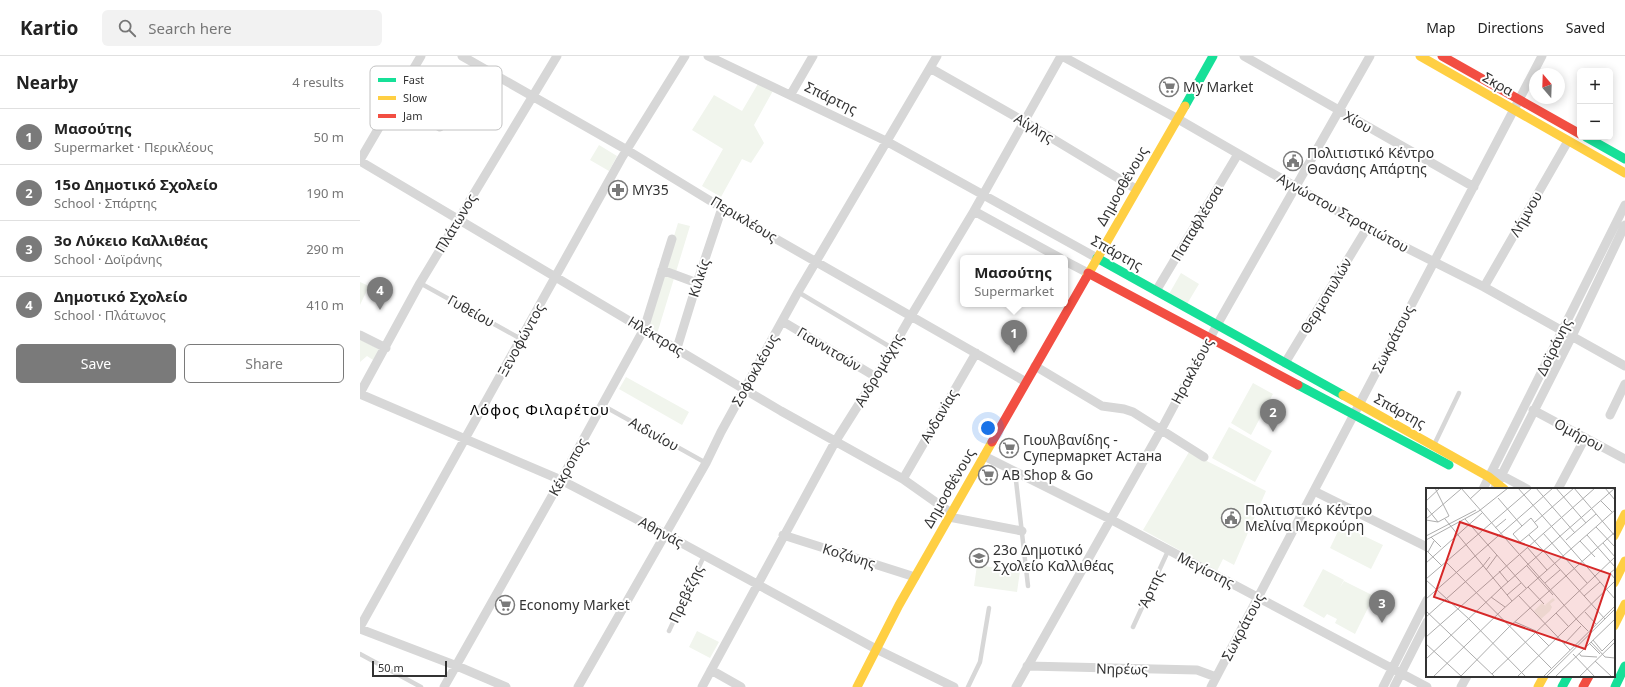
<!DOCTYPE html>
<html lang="en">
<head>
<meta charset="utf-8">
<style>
  body { margin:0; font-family:"Noto Sans",sans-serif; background:#f2f2f2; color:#222 }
  .controls { position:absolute; right:12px; top:12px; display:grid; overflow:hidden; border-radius:6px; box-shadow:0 2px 10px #0003 }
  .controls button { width:36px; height:36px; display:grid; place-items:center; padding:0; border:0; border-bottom:1px solid #e0e0e0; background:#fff; color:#222; font:20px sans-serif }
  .compass { position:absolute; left:1169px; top:12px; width:36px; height:36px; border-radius:50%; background:#fff; box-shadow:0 2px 10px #0003; rotate:341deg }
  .scale { position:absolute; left:12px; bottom:10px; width:75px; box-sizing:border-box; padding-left:4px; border:2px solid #333; border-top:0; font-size:11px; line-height:14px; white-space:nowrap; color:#333; -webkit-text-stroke:3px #fff; paint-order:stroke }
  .you { position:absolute; left:628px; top:372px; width:14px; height:14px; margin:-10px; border:3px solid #fff; border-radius:50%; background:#1a73e8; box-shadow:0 0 0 6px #1a73e833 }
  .badge { display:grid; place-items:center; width:26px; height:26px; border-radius:50%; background:#7a7a7a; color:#fff; font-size:13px; font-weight:700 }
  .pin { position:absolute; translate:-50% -33px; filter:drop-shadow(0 1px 2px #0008) }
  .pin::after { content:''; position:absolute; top:21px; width:14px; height:12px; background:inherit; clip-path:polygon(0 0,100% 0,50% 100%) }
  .popup { position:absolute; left:600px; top:199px; width:108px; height:52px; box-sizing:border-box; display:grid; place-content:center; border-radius:6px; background:#fff; filter:drop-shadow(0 1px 3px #0005); font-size:13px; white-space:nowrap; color:#767676 }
  .popup b { font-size:15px; color:#222 }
  .popup::after { content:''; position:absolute; left:50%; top:100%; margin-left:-8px; border:8px solid transparent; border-top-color:#fff }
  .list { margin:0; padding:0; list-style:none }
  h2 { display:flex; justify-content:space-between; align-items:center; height:52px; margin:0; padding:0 16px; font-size:17px }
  h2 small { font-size:13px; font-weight:400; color:#767676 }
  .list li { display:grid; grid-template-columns:26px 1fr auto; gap:12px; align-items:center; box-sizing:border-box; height:56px; padding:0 16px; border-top:1px solid #e0e0e0 }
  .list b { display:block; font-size:15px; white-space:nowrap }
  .list p { margin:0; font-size:13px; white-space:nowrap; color:#767676 }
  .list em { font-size:13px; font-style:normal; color:#767676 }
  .actions { display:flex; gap:8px; padding:12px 16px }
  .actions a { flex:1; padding:9px 0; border:1px solid #7a7a7a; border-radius:6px; text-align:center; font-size:14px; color:#7a7a7a }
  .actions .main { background:#7a7a7a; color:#fff }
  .icon { flex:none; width:22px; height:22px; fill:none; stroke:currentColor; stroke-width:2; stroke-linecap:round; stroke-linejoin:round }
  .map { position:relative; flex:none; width:1265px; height:631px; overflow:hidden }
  header { display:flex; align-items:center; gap:24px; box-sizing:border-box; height:56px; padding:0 20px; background:#fff; border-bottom:1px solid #e0e0e0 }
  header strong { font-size:19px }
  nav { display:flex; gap:22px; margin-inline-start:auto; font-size:14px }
  .search { width:280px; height:36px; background:#f2f2f2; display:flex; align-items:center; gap:10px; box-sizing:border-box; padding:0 14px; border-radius:6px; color:#767676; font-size:15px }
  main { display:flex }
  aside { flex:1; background:#fff }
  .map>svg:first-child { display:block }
  .green { fill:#f1f5ed }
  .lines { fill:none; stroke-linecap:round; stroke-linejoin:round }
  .lane { stroke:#d7d7d7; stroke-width:4.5 }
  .street { stroke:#d7d7d7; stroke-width:9 }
  .fast { stroke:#16e098; stroke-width:9 }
  .slow { stroke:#ffcf43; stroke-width:9 }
  .jam { stroke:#f24e42; stroke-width:9 }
  .labels { text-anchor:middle; stroke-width:4; stroke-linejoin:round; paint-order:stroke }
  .street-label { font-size:14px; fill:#333; stroke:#fff }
  .poi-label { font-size:14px; fill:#333; stroke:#fff; text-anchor:start }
  .neighbourhood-label { font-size:15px; letter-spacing:1px; fill:#000; stroke:#fff }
  .inset-road { fill:none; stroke:#adadad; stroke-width:1 }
  .view { fill:#d62828; fill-opacity:0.15; stroke:#d62828; stroke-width:2 }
  .inset-edge { fill:none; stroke:#333; stroke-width:2 }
  .key { fill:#fff; stroke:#c2c2c2; stroke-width:1 }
  .key-label { font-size:11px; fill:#333 }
</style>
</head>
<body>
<header>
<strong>Kartio</strong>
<div class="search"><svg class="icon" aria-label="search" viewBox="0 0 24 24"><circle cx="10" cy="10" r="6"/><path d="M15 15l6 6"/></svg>Search here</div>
<nav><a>Map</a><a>Directions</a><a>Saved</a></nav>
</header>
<main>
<aside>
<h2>Nearby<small>4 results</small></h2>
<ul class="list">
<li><span class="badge">1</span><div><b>Μασούτης</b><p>Supermarket · Περικλέους</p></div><em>50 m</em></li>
<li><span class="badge">2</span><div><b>15ο Δημοτικό Σχολείο</b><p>School · Σπάρτης</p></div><em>190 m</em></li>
<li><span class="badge">3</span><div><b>3ο Λύκειο Καλλιθέας</b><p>School · Δοϊράνης</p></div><em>290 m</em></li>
<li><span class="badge">4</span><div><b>Δημοτικό Σχολείο</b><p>School · Πλάτωνος</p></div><em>410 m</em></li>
</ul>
<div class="actions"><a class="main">Save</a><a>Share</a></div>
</aside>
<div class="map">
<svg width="1265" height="631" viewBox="0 0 1265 631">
  <rect width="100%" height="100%" fill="#fff"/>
  <path class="green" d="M399,26L414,33L394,69L404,87L391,107L382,103L361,141L342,130L363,93L332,74L354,39L382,55Z
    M239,89L257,100L249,115L230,104Z
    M318,167L330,170L297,278L286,272Z
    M821,217L839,228L827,248L809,238Z
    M0,226L9,230L0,249Z
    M0,283L20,294L13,304L7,300L0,306Z
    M266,321L329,356L322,369L259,333Z
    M893,327L913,338L891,379L871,367Z
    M869,371L912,395L895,426L852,402Z
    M829,396L906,435L874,509L863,503L857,515L783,474Z
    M981,469L1023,489L1011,513L970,492Z
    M617,509L660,515L657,536L614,530Z
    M963,513L984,524L979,533L984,525L1014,540L995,578L975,567L977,563L967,558L964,562L943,550Z
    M337,575L359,586L350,602L329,591Z"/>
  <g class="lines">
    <path class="lane" d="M60,227L161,283
      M438,236L532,292
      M242,349L346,407
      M1074,389L1099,337
      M655,416L668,530
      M773,571L808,495
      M309,575L344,500
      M0,598L61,631
      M608,631L620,606L629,552"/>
    <path class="street" d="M102,0L267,94L362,152L666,326
      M348,0L526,85L737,202
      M702,0L818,63L1007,172L1124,231L1265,310
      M884,0L1114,131
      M570,12L665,66L776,133
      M431,38L453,0
      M35,45L80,71
      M0,104L61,0
      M0,105L421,355L543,423L591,457
      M614,155L700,202
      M705,205L728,217
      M302,214L337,227
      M1124,231L1208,85
      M796,235L878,98
      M422,265L516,321
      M0,279L26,292
      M317,292L337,227L362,152
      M925,307L1007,172
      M675,310L742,350L764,353L773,356L844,401
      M0,337L60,227L197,0
      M0,338L201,424L305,478L516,593L594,631
      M1173,354L1265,403
      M1250,359L1265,328
      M624,400L750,463L1067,631
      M1137,417L1167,433
      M543,423L616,297
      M1135,432L1212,280L1265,169
      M1123,433L1265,149
      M1198,433L1225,382
      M954,435L1067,491
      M589,461L662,475
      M423,479L555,521
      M0,571L261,103L325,0
      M0,573L97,610L146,631
      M667,610L837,614L856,621
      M351,614L381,631
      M84,631L201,424L284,273L312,183
      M218,631L346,407L361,376L438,236L577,0
      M342,631L475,386L516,321L551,260L614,155L701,0
      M656,631L801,374L857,269L1010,0
      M851,631L1182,0
      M1023,631L1067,544
      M1034,631L1067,566
      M1101,631L1107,620"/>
    <path class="fast" d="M825,50L853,0
      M1226,81L1265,103
      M737,202L983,339
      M938,329L1089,409
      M1202,631L1208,620
      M1255,631L1265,610"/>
    <path class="slow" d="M1060,0L1265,117
      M726,222L825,50
      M983,339L1129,421L1144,433
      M1254,480L1265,458
      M1254,527L1265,505
      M1254,570L1265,548
      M497,631L539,549L632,386
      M1178,631L1184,620"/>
    <path class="jam" d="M1082,0L1220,78
      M728,217L938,329
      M632,386L726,222
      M1223,631L1229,620"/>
  </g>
  <defs>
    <symbol id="supermarket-ring" viewBox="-11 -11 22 22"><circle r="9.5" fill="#fff" stroke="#7a7a7a" stroke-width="1.5"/><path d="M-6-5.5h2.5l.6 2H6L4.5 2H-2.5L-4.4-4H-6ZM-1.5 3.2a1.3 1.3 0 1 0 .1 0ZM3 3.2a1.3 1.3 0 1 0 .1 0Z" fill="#7a7a7a"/></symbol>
    <symbol id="civic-ring" viewBox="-11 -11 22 22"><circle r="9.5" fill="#fff" stroke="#7a7a7a" stroke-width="1.5"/><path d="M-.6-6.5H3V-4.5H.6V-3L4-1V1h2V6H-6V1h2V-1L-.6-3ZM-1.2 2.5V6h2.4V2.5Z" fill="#7a7a7a"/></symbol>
    <symbol id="pharmacy-ring" viewBox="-11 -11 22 22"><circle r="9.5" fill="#fff" stroke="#7a7a7a" stroke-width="1.5"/><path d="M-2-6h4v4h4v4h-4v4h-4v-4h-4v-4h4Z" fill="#7a7a7a"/></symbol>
    <symbol id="school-ring" viewBox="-11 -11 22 22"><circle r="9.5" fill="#fff" stroke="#7a7a7a" stroke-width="1.5"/><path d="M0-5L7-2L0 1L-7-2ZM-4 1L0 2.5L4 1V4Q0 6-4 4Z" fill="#7a7a7a"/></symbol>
  </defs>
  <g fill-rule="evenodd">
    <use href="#supermarket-ring" x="798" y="20" width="22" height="22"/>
    <use href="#civic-ring" x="922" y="94" width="22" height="22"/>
    <use href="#pharmacy-ring" x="247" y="123" width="22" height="22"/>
    <use href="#supermarket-ring" x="638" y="381" width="22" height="22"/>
    <use href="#supermarket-ring" x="617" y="408" width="22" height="22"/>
    <use href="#civic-ring" x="860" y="451" width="22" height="22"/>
    <use href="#school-ring" x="608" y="491" width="22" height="22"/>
    <use href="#supermarket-ring" x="134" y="538" width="22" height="22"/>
  </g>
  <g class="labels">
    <g class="street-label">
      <text transform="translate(1138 28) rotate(30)" y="5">Σκρα</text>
      <text transform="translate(471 42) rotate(26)" y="5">Σπάρτης</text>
      <text transform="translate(998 66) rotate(29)" y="5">Χίου</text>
      <text transform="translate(674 72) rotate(31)" y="5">Αίγλης</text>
      <text transform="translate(762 130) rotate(-60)" y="5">Δημοσθένους</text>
      <text transform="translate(983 157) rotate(29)" y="5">Αγνώστου Στρατιώτου</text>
      <text transform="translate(1166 158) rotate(-60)" y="5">Λήμνου</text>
      <text transform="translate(384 163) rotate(31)" y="5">Περικλέους</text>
      <text transform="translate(96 167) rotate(-59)" y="5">Πλάτωνος</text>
      <text transform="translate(837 167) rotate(-59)" y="5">Παπαφλέσσα</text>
      <text transform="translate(757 197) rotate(29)" y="5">Σπάρτης</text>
      <text transform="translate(339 222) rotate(-72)" y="5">Κιλκίς</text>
      <text transform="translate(966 240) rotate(-59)" y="5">Θερμοπυλών</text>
      <text transform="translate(111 255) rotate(29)" y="5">Γυθείου</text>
      <text transform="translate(296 280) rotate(31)" y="5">Ηλέκτρας</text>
      <text transform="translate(1033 283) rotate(-63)" y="5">Σωκράτους</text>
      <text transform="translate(161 284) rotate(-61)" y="5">Ξενοφώντος</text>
      <text transform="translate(1194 291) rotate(-64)" y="5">Δοϊράνης</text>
      <text transform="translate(469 293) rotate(31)" y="5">Γιαννιτσών</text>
      <text transform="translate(395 314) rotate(-61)" y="5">Σοφοκλέους</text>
      <text transform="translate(519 314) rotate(-60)" y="5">Ανδρομάχης</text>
      <text transform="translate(832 315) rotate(-62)" y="5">Ηρακλέους</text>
      <text transform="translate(1040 355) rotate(29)" y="5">Σπάρτης</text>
      <text transform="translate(579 360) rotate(-60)" y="5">Ανδανiας</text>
      <text transform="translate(294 378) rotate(29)" y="5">Αιδινίου</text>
      <text transform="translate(1219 379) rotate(28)" y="5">Ομήρου</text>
      <text transform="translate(208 411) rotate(-61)" y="5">Κέκροπος</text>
      <text transform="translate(589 432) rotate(-60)" y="5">Δημοσθένους</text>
      <text transform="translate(301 476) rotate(28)" y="5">Αθηνάς</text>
      <text transform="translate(489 500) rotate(17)" y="5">Κοζάνης</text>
      <text transform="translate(846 514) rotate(27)" y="5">Μεγίστης</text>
      <text transform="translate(791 533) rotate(-65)" y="5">Άρτης</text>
      <text transform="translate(326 538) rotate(-65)" y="5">Πρεβέζης</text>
      <text transform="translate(883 571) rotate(-62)" y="5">Σωκράτους</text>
      <text transform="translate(762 613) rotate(1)" y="5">Νηρέως</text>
    </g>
    <g class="poi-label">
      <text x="823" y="36">My Market</text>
      <text x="947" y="102">Πολιτιστικό Κέντρο<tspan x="947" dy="16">Θανάσης Απάρτης</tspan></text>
      <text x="272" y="139">MY35</text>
      <text x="663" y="389">Γιουλβανίδης -<tspan x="663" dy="16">Супермаркет Астана</tspan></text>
      <text x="642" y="424">AB Shop &amp; Go</text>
      <text x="885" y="459">Πολιτιστικό Κέντρο<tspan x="885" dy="16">Μελίνα Μερκούρη</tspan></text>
      <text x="633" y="499">23ο Δημοτικό<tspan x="633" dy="16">Σχολείο Καλλιθέας</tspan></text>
      <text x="159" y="554">Economy Market</text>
    </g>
    <g class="neighbourhood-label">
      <text x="180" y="359">Λόφος Φιλαρέτου</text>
    </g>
  </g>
  <g transform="translate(1066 432)">
    <rect width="189" height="189" fill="#fff"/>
    <path d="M127,110L129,112L124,116L126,119L124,123L115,131L108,123L116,115L121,119L119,117Z" fill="#f1f5ed"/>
    <path class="inset-road" d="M9,0L23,28M35,0L152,133M92,0L189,111M110,0L149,45M130,0L160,35M148,0L189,48M179,0L189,12M72,10L96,38M44,11L56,0M0,13L14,0M175,13L186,24M0,19L12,34M105,30L112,39L94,54L87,46ZM0,31L35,1M19,31L86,113M39,31L100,100M0,32L12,34L23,28M109,34L148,0M170,39L189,59M69,40L80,31M117,45L161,95M103,47L179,131M161,47L189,79M0,48L50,22M5,49L15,59M0,52L53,23L82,0M140,52L170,26M154,53L169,69M177,55L189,69M101,59L121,82M0,62L16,78M2,64L8,53M20,74L125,180M0,75L56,25M101,78L127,107M189,81L184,85L189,91M60,82L71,67M73,83L82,94M0,91L106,0M0,92L43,131L100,189M119,95L134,82M102,99L118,116M81,107L95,95M92,107L144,162M158,108L174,94M65,109L79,119M0,111L127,0M0,123L69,189M159,124L170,136M130,125L143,139M0,129L57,78L64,69M151,132L162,143M89,134L110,143M109,144L123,158M0,149L169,0M167,152L176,163L189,150M165,154L179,169L189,170M163,155L174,166M0,156L35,188M138,156L155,138M153,165L155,168L171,169M147,166L169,189M0,171L75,100L189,0M169,173L185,188M66,186L189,69M7,189L76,122L189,22M34,189L83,139L189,44M91,189L189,93M117,189L189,118M120,189L189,121M129,189L189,131M153,189L189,154"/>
    <path class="view" d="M34,34L184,86L159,161L8,109Z"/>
    <rect width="189" height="189" class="inset-edge"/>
  </g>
  <rect x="10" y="10" width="132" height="64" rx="6" class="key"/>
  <rect x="18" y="22" width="18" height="4" fill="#16e098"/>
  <rect x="18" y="40" width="18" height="4" fill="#ffcf43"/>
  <rect x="18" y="58" width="18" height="4" fill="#f24e42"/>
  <g class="key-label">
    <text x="43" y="28">Fast</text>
    <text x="43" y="46">Slow</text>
    <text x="43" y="64">Jam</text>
  </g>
</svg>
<div class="controls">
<button>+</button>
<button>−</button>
</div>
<svg class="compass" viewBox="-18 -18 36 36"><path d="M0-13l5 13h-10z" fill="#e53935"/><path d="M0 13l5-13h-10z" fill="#767676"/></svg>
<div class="scale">50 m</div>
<div class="you"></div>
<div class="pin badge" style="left:654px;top:297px">1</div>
<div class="popup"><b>Μασούτης</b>Supermarket</div>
<div class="pin badge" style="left:913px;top:376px">2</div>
<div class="pin badge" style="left:1022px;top:567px">3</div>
<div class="pin badge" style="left:20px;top:254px">4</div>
</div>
</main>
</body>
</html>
